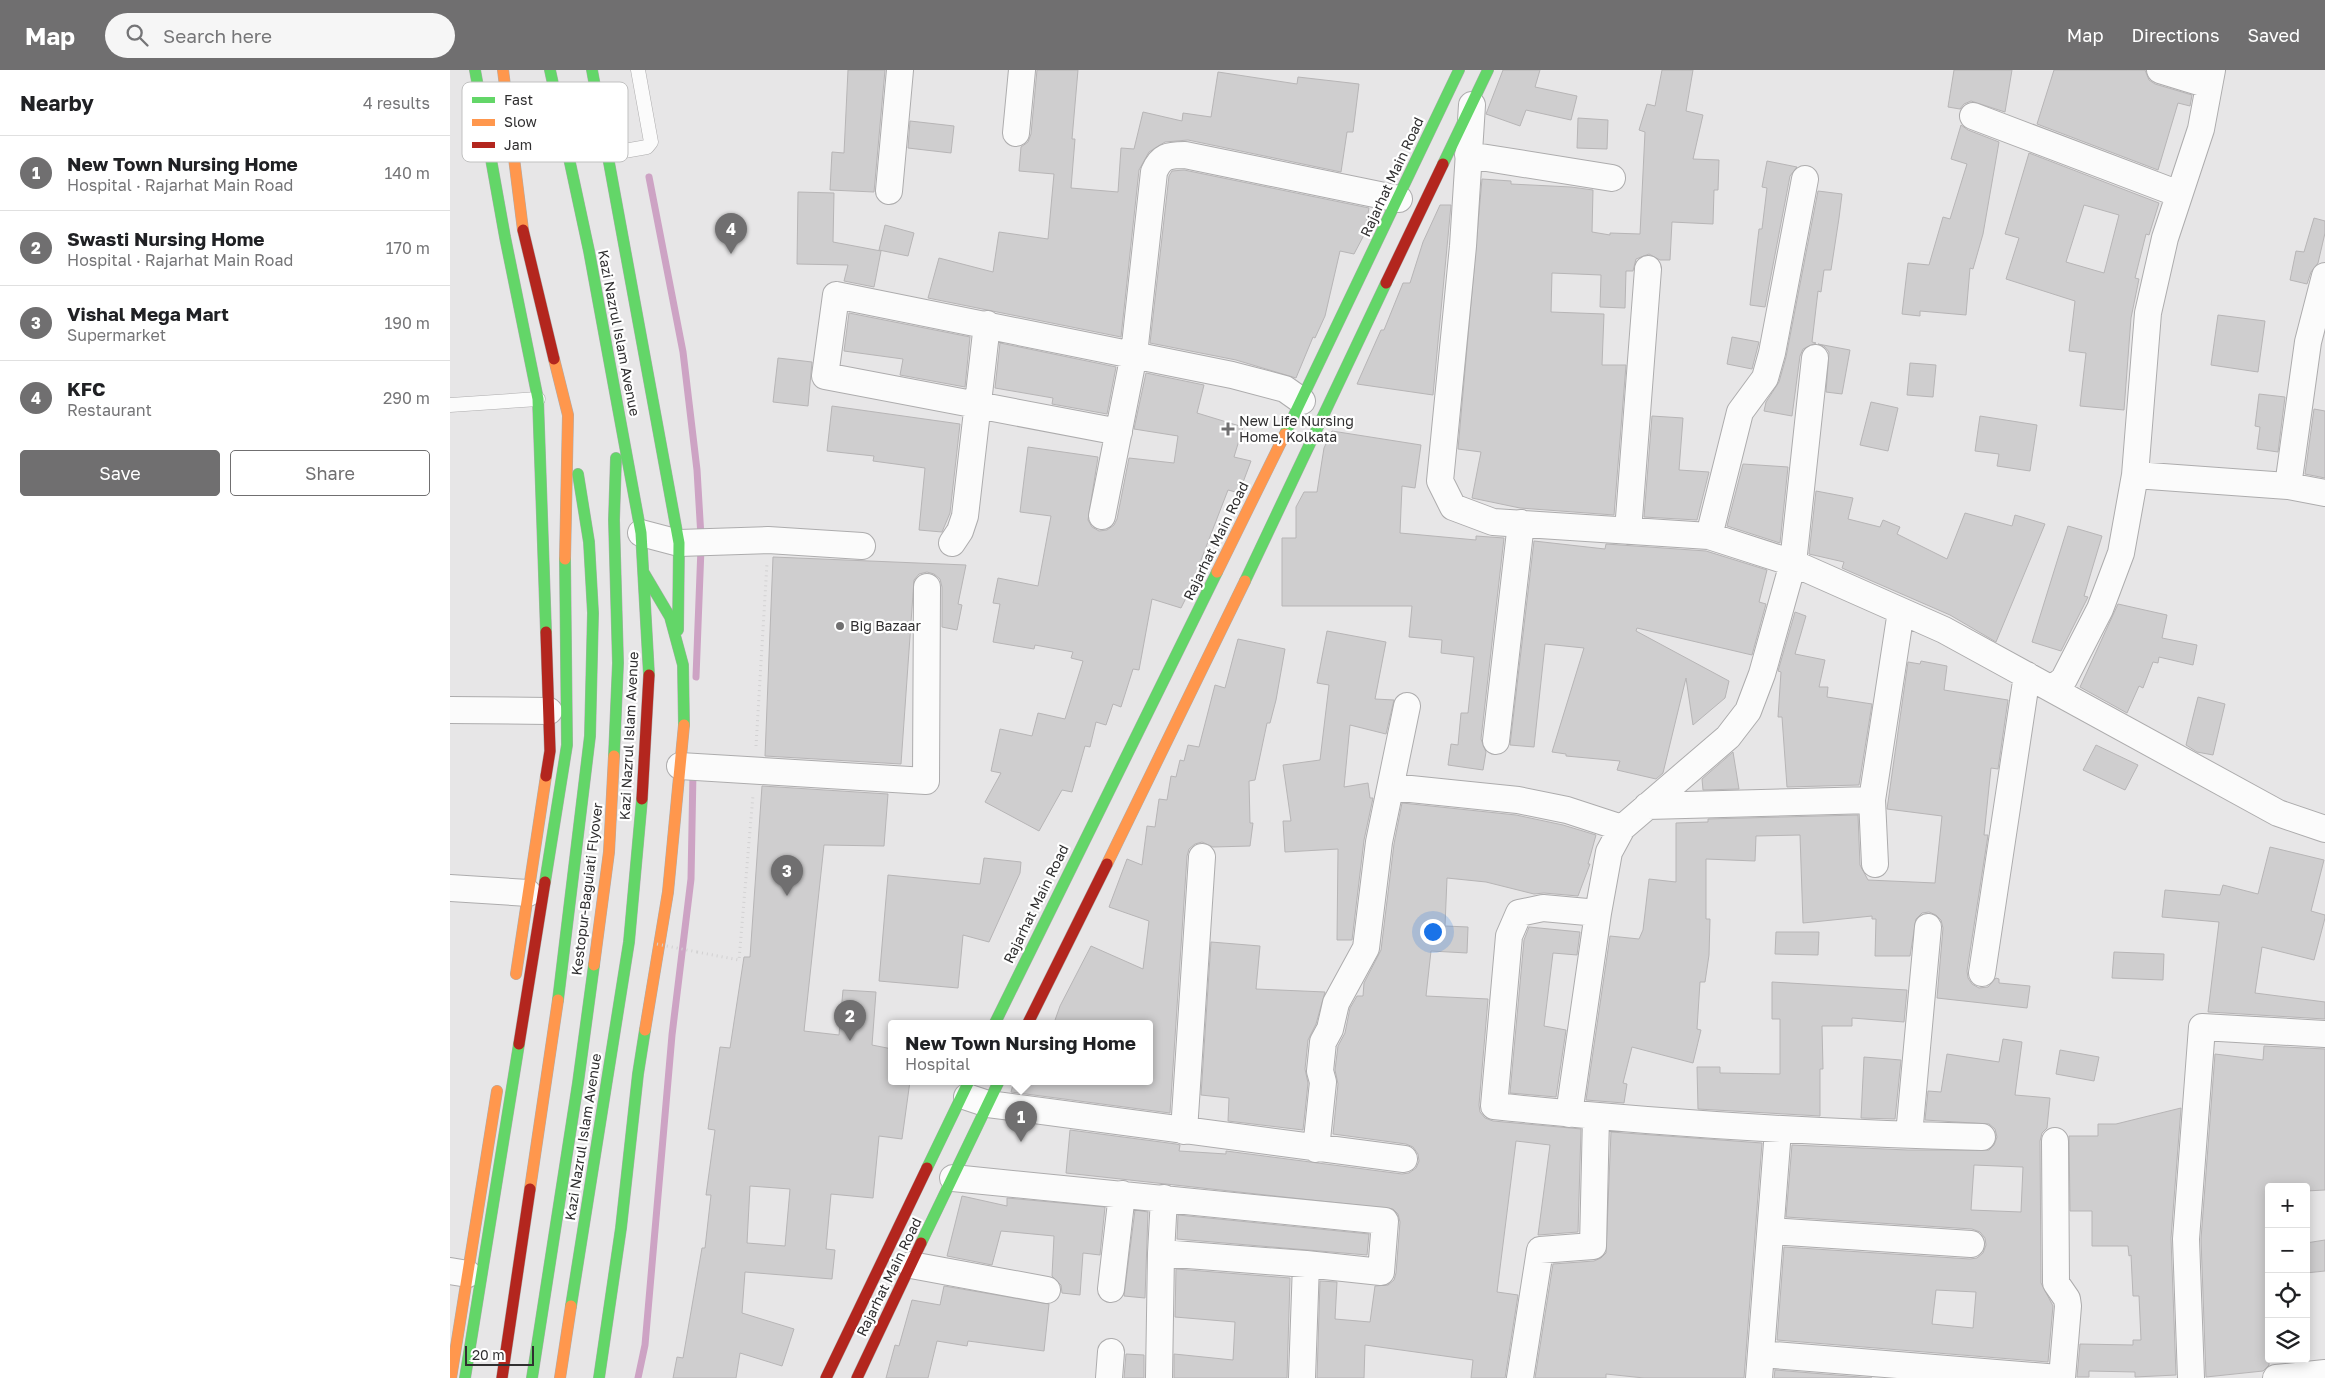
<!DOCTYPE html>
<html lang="en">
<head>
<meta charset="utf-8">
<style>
  body { margin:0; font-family:"Golos Text",sans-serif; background:#f6f6f6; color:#202124 }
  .controls { position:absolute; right:15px; bottom:15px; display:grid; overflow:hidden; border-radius:5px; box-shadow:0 2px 12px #0003 }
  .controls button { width:45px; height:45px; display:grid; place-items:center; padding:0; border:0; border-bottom:1px solid #e0e0e0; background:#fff; color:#202124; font:25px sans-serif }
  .scale { position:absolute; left:15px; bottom:12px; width:69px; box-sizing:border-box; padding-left:5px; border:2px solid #302f30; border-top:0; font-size:14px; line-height:18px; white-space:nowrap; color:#302f30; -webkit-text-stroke:4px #fff; paint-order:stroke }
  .you { position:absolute; left:982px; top:861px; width:18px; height:18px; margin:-12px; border:4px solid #fff; border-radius:50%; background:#1a73e8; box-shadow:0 0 0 8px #1a73e833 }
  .badge { display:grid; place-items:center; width:32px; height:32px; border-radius:50%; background:#706f70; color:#fff; font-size:16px; font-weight:700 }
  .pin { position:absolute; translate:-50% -41px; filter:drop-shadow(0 1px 2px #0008) }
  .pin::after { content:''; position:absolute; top:26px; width:18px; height:15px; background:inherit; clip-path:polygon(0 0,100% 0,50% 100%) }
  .popup { position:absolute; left:438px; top:950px; width:265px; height:65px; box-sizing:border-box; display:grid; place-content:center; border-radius:5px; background:#fff; filter:drop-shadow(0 1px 4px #0005); font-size:16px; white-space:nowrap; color:#757577 }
  .popup b { font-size:19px; color:#202124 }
  .popup::after { content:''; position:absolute; left:50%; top:100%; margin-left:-10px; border:10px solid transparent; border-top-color:#fff }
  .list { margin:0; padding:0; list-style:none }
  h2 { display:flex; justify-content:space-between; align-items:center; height:65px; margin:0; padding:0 20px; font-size:21px }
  h2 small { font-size:16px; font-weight:400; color:#757577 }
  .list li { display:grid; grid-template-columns:32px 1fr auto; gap:15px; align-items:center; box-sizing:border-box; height:75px; padding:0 20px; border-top:1px solid #e0e0e0 }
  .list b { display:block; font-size:19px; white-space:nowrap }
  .list p { margin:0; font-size:16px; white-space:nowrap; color:#757577 }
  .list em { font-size:16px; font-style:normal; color:#757577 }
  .actions { display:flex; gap:10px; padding:15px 20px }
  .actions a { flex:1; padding:11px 0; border:1px solid #706f70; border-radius:5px; text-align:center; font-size:18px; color:#706f70 }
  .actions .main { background:#706f70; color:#fff }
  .icon { flex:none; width:28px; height:28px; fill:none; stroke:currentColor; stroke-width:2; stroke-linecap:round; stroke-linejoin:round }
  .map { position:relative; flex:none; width:1875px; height:1308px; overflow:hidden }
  header { display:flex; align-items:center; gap:30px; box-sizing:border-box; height:70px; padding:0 25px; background:#706f70; color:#fff }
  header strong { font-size:24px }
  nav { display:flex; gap:28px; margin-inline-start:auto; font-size:18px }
  .search { width:350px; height:45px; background:#f6f6f6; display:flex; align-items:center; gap:12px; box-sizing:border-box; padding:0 18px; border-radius:28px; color:#757577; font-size:19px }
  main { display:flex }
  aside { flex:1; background:#fff }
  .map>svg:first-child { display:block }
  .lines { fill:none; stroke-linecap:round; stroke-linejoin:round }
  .stream { stroke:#cda3c4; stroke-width:7 }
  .building { fill:#cfcecf; stroke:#b7b5b6; fill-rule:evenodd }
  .lane-casing { stroke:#adacad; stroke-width:15 }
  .street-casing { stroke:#adacad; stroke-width:28 }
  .fast-casing { stroke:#adacad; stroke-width:12 }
  .slow-casing { stroke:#adacad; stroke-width:12 }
  .jam-casing { stroke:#adacad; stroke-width:12 }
  .path { stroke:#d2d1d2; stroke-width:3; stroke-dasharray:1 4; stroke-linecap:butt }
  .lane { stroke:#fbfbfb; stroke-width:14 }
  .street { stroke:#fbfbfb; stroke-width:26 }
  .fast { stroke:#63d668; stroke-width:11 }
  .slow { stroke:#ff974d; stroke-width:11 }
  .jam { stroke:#b3261e; stroke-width:11 }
  .path-bridge { stroke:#d2d1d2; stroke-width:3; stroke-dasharray:1 4; stroke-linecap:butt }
  .poi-dot { fill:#706f70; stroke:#fff; stroke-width:2 }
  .labels { text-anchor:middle; stroke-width:4.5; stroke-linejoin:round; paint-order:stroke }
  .street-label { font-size:14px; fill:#302f30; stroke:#fff }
  .poi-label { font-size:14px; fill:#302f30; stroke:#fff; text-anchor:start }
  .key { fill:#fff; stroke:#c1c1c1; stroke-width:1 }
  .key-label { font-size:14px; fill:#302f30 }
</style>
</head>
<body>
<header>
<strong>Map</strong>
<div class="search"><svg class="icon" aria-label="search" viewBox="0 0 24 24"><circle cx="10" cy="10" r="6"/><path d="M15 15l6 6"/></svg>Search here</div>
<nav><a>Map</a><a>Directions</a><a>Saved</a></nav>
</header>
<main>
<aside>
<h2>Nearby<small>4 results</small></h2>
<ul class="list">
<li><span class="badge">1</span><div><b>New Town Nursing Home</b><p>Hospital · Rajarhat Main Road</p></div><em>140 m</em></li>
<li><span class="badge">2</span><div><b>Swasti Nursing Home</b><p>Hospital · Rajarhat Main Road</p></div><em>170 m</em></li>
<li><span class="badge">3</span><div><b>Vishal Mega Mart</b><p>Supermarket</p></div><em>190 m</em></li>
<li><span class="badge">4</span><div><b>KFC</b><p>Restaurant</p></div><em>290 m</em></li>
</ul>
<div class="actions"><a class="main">Save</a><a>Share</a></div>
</aside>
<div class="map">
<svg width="1875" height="1308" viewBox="0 0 1875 1308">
  <rect width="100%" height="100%" fill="#e7e6e7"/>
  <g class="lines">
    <path class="stream" d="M199,107L233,282L247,400L251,467
      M246,607L251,478
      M188,1308L195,1275L222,965L241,809L243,702"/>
  </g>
  <path class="building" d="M398,0H435L424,122L380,120L382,82L394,83Z
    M587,0H628L622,69H625L621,118L668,122L671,78L684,79L693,42L732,51L733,43L761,47L768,2L847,14L848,7L909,14L903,62H897L891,102L738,70L715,72L699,82L689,100L671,267L478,228L489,188L543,202L549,162L598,169L604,104L569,101L571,77L578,72L581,64Z
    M1053,0H1090L1085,17L1127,26L1121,50L1076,40L1070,56L1036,44Z
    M1212,0H1243L1236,41L1253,45L1243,89L1269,90L1268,120H1264L1263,154L1222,152L1220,190H1210L1199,184L1186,189L1183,201H1176L1175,238L1150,237L1151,205L1102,203L1101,242L1154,244L1152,295H1176L1164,445L1070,438L1022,428L1031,382L1008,379L1032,109L1061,111V114L1121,117L1143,120L1142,162L1160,165V163L1190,164L1195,62L1189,60L1197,34L1205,36Z
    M1504,0H1562L1555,42L1521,31L1514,34L1510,39L1498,37Z
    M1604,0H1695L1699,10L1705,14L1742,25L1740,36L1728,33L1708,100L1587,54Z
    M1128,48L1158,50L1157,79L1127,78Z
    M460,51L504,56L501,83L458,78Z
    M1511,55L1518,60L1549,72L1533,164L1523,199L1520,198L1516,245L1470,241V246L1452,244L1458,193L1479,195L1493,147L1500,149L1517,94L1501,89Z
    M1579,83L1709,133L1699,165L1696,164L1685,208L1689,209L1681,248L1674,340L1630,336L1636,283L1619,281L1625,231L1556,209L1569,168L1555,164ZM1634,135L1669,145L1654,203L1616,192Z
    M1317,91L1347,97L1340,106L1315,237L1300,235L1309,159H1312L1317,118L1312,117Z
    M734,100L919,138L914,165L904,184L890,181L875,246L865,268L863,267L846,308L786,290L700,273L719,106L722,101Z
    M1368,121L1392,124L1389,148L1381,200H1374L1371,222L1368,221L1362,272L1366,273L1353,279L1350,286L1342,346L1314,341L1316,332L1329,312L1336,287Z
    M348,122L384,123L383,172L431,181L424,217L394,211L398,195L347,194Z
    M990,135H1001L983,325L907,314L931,260H934L953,213H960L973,172Z
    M1864,148L1875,151V163L1868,193L1861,202L1857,214L1840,210L1846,181L1854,182Z
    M435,155L464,163L458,186L429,180Z
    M399,243L520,267L515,317L450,305L453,289L394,281Z
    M1768,245L1815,251L1808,302L1761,295Z
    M1282,267L1309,272L1302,299L1277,294Z
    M550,273L666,297L657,344L602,334L603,328L545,318Z
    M1368,274L1400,280L1392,324L1376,322L1379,282L1374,276Z
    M328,288L362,292L358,336L323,332Z
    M1460,293L1486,295L1483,327L1457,325Z
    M696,303L754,315L747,343L793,357L784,387L801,391L789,423L778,420L751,490L754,491L753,494L731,538L702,529L689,600L683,599L671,637L663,634L656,655L646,652L640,677L635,676L622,722L612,720L589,761L535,732L551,703L541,701L550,659L582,666L588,643L615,649L633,591L621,588L623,582L585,575L584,579L543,572L550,534L543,533L548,508L588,516L601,446L570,442L578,377L648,387L638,450L642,457L649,461L657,460L664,455L667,449L679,388L724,393L728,366L684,359Z
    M1809,324L1835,327L1828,382L1807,379L1810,357L1805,356Z
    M1421,332L1448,338L1438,381L1410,375Z
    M382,336L510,354L500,443L492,462L469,460L475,398L423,391L424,386L377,381Z
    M1864,339L1875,341V408L1855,404Z
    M1202,346L1233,348L1229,400L1259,402L1247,450L1194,447Z
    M1530,346L1587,355L1580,401L1547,396L1549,384L1525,381Z
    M882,361L971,375L965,418L952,416L950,463L1026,470V466L1054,468L1031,669L1036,682L1033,700L998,695L1001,674L1008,675L1011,643H1018L1024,587L991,583L992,570L959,567L962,536H832V468H846V437L854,422H867L874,378Z
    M1293,394L1338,397L1330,473L1277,456Z
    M1366,421L1403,428L1398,449L1430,457L1433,450L1450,457L1447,464L1497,489L1515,443L1562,456L1565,445L1595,454L1546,572L1500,545L1392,498L1394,492L1359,484Z
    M1618,456L1652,466L1634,526L1638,527L1611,581L1582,572Z
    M1084,471L1155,479L1156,474L1256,481L1317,500L1309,532L1316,534L1302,585L1187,558L1186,561L1279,611L1275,628L1243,655L1236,608L1213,703L1206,709L1167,700L1170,691L1116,686V684L1102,682L1134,578L1095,574L1084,677L1060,675Z
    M323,487L516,495L508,534L512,535L507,560L492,557V517L490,509L484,504L477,502L469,504L464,510L451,694L315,686Z
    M1668,534L1717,545L1712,568L1747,575L1743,595L1709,587L1708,593L1703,592L1693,618L1689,616L1677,643L1630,617Z
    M1345,542L1356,546L1345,584L1375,590L1369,617H1378L1377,627L1422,634L1409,715L1337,717L1332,647H1328L1331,602L1328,601Z
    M877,561L936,572L925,629L944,630L936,664L900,655L894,717L918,713L920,728H923L914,770L902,870H887L888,779L835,782L833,751H841L833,695L870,690L879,615L867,613Z
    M788,569L835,579L826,630L820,653H817L805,710L799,711L800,753H803L800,776L763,777L752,772L745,774L739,779L737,786L720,1043L561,1022L564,1011H700V953H604L610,936L641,876L693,899L699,851L659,837L677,789L692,795L697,756L705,757L709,729L717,730L721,706L726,707L730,690L734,691L738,675L749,677L765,615L775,618Z
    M1471,591L1497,596L1494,620L1558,630L1548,699L1541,698L1534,765H1538L1517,901L1518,908L1522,914L1529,918L1538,917L1546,908L1549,909V913L1580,916L1577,938L1487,928L1493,858L1491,850L1486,845L1479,842L1472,843L1466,849L1460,886H1425L1426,849H1422V846L1353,853L1350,765L1306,766L1305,791L1256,789V849H1260L1259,885L1255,912H1250L1247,959L1251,960L1243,993L1182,977L1173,1013L1177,1014L1174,1033L1136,1030L1160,866L1189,869L1193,860L1199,809L1226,812V753L1258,752V749L1408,745L1410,795L1418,810L1485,813L1492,746L1437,739L1458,592L1470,594Z
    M1748,627L1775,634L1763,685L1747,682L1736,675Z
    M1646,675L1688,695L1675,720L1633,700Z
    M1283,682L1289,719L1253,720L1252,709Z
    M312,716L438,724L434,776L374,775L354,961L389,965L393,920L426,922L422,975L442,979V1011H460L452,1069L429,1066L423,1128L381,1124L376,1179L385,1180L382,1209L295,1202L292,1243L344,1259L332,1296L290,1283L286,1308H223L227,1287L233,1288L252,1178H255L261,1125H256L265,1060L258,1059L270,977L280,978L294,887H300ZM300,1116L340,1119L335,1176L297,1173Z
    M952,733L1066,745L1113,755L1146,765L1138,794H1140L1128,826L1094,823L1084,824L1036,812L997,808L995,856L1018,857L1017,883L981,881L976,926L1038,929L1029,1035L1030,1042L1035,1048L1043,1051L1131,1059L1128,1162L1088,1165L1100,1075L1066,1071L1047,1222L1068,1225L1055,1308H1021L1023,1290L915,1275L914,1308H867L870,1211L887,1212L885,1249L920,1252L925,1216L938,1215L944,1210L946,1203L950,1152L948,1144L943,1139L616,1103L620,1060L726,1074L730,1075L729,1081L776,1084V1081L952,1104L959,1103L966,1098L969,1091L968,1084L963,1077L956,1074L883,1064L888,1014L885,1000L888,976L895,963L900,938L907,926H913L914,913L931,880L944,774Z
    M1820,777L1874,790L1861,841L1875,845V848L1864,890L1812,877L1805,923L1875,932V949L1758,942L1769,852L1712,847L1715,820L1770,825L1773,815L1808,824Z
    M534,788L571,792L570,803L539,872L513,865L508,918L429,911L438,805L530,814Z
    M1079,857L1130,862L1127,885L1103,883L1094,956L1116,960L1106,1027L1060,1023L1074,870Z
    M1326,862H1369L1368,885L1325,884Z
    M761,872L810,876L806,919L875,922L866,954L858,970L855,999L858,1013L853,1060L778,1051L779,1028L751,1025Z
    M1664,882L1714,884L1713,910L1662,908Z
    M1322,912L1457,920L1454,952L1402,948V956H1372L1373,999H1370V1046L1248,1039L1247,997H1270V1003L1330,1004V949H1322Z
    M1553,969L1572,972L1565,1025L1600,1028L1597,1058L1592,1063L1590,1071L1591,1213L1603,1236L1598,1292L1327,1270L1334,1177L1520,1189L1527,1188L1533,1183L1536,1175L1535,1168L1530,1162L1522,1159L1336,1147L1342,1075L1458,1080H1539L1544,1075L1547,1067L1545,1059L1539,1054L1475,1050L1478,1021L1491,1022L1497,984L1549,992ZM1524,1095L1573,1097L1571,1142L1521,1140ZM1486,1220L1526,1222L1523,1258L1482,1254Z
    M1814,976L1875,979V1120L1856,1121V1117H1819V1295L1813,1301L1756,1307L1751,1169L1765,984L1813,990Z
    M1610,980L1649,987L1644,1011L1606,1004Z
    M1414,987L1451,990L1445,1049L1411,1048Z
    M1731,1038L1721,1168L1726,1305L1685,1307V1302L1639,1301V1307H1627L1630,1274L1683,1275V1270H1691L1689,1226H1683L1681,1185L1679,1186L1678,1176H1642V1141H1620L1619,1066H1648V1054H1666Z
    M1161,1062L1312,1073L1294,1308H1194L1156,1304V1308H1085L1103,1194L1144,1191L1151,1188L1156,1183Z
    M512,1126L557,1136V1128L655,1137L650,1185L633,1183L630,1225L612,1223L611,1215L602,1206L604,1166L551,1161L542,1195L497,1186Z
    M685,1140L698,1142L695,1228L674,1226Z
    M728,1145L919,1164L917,1185L727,1169Z
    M1875,1170V1201L1856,1203V1173Z
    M726,1199L840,1208L837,1308H724V1284L783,1290L785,1252L725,1247Z
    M494,1216L599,1234L594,1281L518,1271L517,1276L487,1271L478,1308H436L445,1275L449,1276L462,1230L490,1235Z
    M676,1284L694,1285V1308H674Z
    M1325,1300L1422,1308H1324Z"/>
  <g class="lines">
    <defs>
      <path id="lane" d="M157,84L197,77L201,72L188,0
        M0,335L88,329"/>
      <path id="street" d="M1710,0L1759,15
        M1022,35L1013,176L990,411L1003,437L1043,452L1259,466L1343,493L1494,560L1828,743L1875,759
        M1523,46L1729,124
        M566,63L572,0
        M1018,85L1162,108
        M439,121L450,0
        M1365,288L1343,493L1312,604L1298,641L1278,667L1172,758L1159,782L1148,843L1093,838L1069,843L1059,866L1044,1036C1206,1053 1368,1063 1532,1067
        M669,362L375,306L386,225L782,305L835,319L852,331
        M1685,405L1838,416L1875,423
        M1838,416L1858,272L1875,206
        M652,446L684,284L704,102C711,86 718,85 735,85L949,129
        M1178,461L1198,199
        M191,463L229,473L318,470L412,476
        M1259,466L1290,342L1315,308L1322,283L1355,109
        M502,473L510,461L515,446L537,254
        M1602,619L1614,609L1650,539L1671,483L1685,405L1698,243L1715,168L1751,59L1762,0
        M0,640L99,641
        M1046,671L1071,453
        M230,696L476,711L477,517
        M941,717L1068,730L1117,740L1172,758
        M1197,736L1422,730
        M1425,794L1422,730L1451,541
        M0,818L78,823
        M1532,903L1577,605
        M517,1027L538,1034L954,1089
        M1119,1044L1148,843
        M734,1061L752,787
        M1459,1065L1478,857
        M1605,1071L1606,1213L1617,1229L1618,1236L1612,1308
        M866,1079L873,1012L870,1001L873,972L880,959L886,933L916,878L929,772L957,636
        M503,1108C647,1121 791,1136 935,1151L931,1202L856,1194L711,1183L714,1128
        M1321,1161L1521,1174
        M461,1195L597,1220
        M0,1201L18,1204
        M661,1219L672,1124
        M1311,1284L1609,1308
        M659,1308L661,1282
        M709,1308L711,1183
        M852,1308L856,1194
        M1070,1308L1090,1180L1143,1176L1146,1047
        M1309,1308L1328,1060
        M1741,1308L1736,1169L1752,957L1875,964
        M1826,1308L1875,1303"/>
      <path id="fast" d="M25,0L55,167L88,329L96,562
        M100,0L139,181L191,463L199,605
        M142,0L229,473L228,560
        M993,94L1038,0
        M835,364L1009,0
        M194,503L220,547L233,595L234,655
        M795,511L936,213
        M164,686L168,593L164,450L166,388
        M95,812L117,675L115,489
        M108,930L140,666L143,543L139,472L128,404
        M545,953L767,502
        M477,1098L519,1011
        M471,1173L549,1011
        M121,1236L179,872L192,729
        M15,1308L69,974
        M82,1308L128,1013L144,895
        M149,1308L171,1158L188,1004L195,960"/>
      <path id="slow" d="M53,0L73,160
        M104,289L118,345L115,489
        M767,502L835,364
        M657,794L795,511
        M144,895L159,782L164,686
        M66,904L96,706
        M195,960L218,822L234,655
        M80,1119L108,930
        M1,1308L47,1021
        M110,1308L121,1236"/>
      <path id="jam" d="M73,160L104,289
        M936,213L993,94
        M96,562L100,681L96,706
        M192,729L199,605
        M578,953L657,794
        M69,974L95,812
        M52,1308L80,1119
        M376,1308L477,1098
        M407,1308L471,1173"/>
    </defs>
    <use href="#lane" class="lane-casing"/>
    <use href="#street" class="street-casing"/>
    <use href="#fast" class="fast-casing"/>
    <use href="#slow" class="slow-casing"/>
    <use href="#jam" class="jam-casing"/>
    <path class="path" d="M306,676L317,493
      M247,882L289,890L303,725"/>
    <use href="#lane" class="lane"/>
    <use href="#street" class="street"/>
    <use href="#fast" class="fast"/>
    <use href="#slow" class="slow"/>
    <use href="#jam" class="jam"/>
    <path class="path-bridge" d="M207,874L247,882"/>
  </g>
  <g class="poi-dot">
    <path d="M775.5 351.5h5v5h5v5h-5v5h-5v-5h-5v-5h5z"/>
    <circle cx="390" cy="556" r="5"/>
  </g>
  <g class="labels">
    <g class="street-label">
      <text transform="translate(942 107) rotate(-65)" y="5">Rajarhat Main Road</text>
      <text transform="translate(169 263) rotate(79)" y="5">Kazi Nazrul Islam Avenue</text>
      <text transform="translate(766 471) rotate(-64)" y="5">Rajarhat Main Road</text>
      <text transform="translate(179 666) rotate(-87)" y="5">Kazi Nazrul Islam Avenue</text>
      <text transform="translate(137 819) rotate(-83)" y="5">Kestopur-Baguiati Flyover</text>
      <text transform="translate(586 834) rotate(-64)" y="5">Rajarhat Main Road</text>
      <text transform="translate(133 1067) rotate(-81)" y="5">Kazi Nazrul Islam Avenue</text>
      <text transform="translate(439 1207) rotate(-64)" y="5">Rajarhat Main Road</text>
    </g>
    <g class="poi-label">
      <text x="789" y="356">New Life Nursing<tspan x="789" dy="16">Home, Kolkata</tspan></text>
      <text x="400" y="561">Big Bazaar</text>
    </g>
  </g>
  <rect x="12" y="12" width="166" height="80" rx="8" class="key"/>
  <rect x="22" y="27" width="23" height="6" fill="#63d668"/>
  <rect x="22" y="49" width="23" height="7" fill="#ff974d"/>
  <rect x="22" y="72" width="23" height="6" fill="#b3261e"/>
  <g class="key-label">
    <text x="54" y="35">Fast</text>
    <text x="54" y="57">Slow</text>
    <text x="54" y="80">Jam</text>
  </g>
</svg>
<div class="controls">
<button>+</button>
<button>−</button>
<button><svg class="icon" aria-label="locate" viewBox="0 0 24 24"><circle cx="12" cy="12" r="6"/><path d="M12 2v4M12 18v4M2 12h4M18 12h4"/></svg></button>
<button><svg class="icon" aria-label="layers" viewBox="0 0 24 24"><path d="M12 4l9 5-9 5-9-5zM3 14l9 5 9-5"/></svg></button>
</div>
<div class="scale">20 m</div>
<div class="you"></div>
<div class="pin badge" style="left:571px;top:1072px">1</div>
<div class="popup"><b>New Town Nursing Home</b>Hospital</div>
<div class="pin badge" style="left:400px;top:971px">2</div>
<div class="pin badge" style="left:337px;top:826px">3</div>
<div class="pin badge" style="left:281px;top:184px">4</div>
</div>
</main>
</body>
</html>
